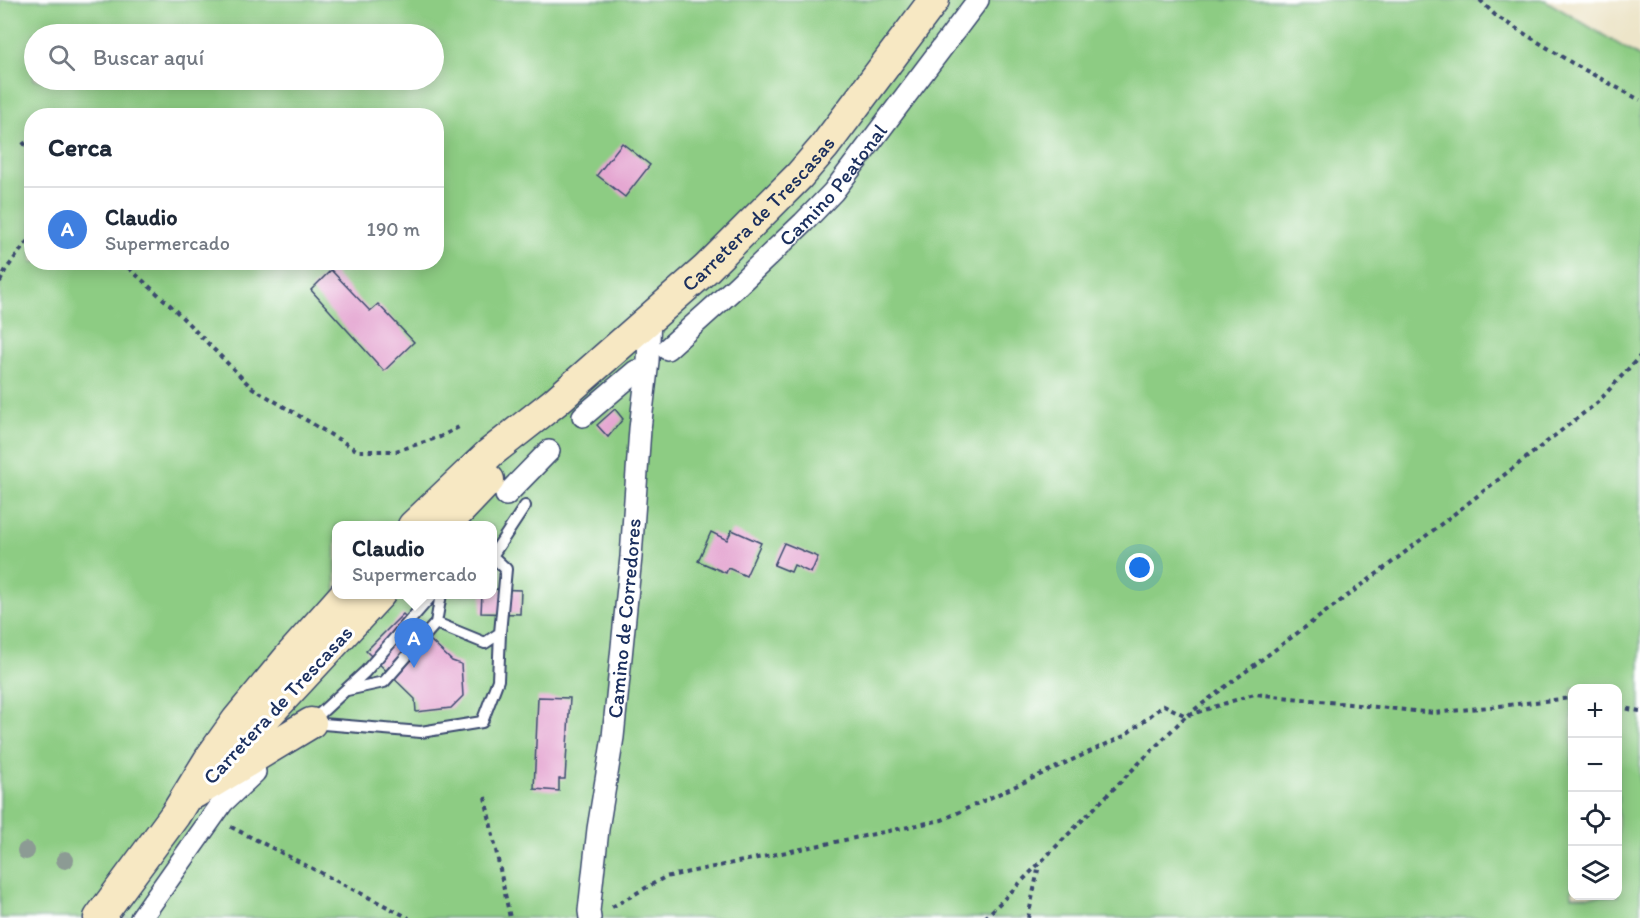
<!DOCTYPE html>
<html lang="es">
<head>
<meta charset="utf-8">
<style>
  body { margin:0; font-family:Itim,sans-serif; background:#f6f6f7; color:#1f2937 }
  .controls { position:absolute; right:18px; bottom:18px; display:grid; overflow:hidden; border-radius:12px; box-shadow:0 3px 15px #0003 }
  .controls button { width:54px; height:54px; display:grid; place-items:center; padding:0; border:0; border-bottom:2px solid #e0e1e3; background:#fff; color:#1f2937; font:30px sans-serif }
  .you { position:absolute; left:1140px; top:568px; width:21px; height:21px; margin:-15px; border:4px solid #fff; border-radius:50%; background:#1a73e8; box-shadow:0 0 0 9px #1a73e833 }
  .badge { display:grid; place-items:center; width:39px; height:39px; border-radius:50%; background:#ea580c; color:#fff; font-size:20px; font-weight:700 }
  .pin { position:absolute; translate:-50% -50px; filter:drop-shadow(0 2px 3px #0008) }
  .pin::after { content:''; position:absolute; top:32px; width:21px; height:18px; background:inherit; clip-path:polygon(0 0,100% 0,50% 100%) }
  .popup { position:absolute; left:332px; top:521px; width:165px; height:78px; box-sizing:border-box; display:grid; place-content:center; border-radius:12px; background:#fff; filter:drop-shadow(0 2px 4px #0005); font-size:20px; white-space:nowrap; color:#747a83 }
  .popup b { font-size:22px; color:#1f2937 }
  .popup::after { content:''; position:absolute; left:50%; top:100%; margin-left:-12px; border:12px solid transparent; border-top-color:#fff }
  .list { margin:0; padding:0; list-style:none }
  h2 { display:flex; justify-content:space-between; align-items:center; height:78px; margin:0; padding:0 24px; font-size:26px }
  h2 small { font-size:20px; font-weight:400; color:#747a83 }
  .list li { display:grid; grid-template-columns:39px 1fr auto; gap:18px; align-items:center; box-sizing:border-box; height:84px; padding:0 24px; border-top:2px solid #e0e1e3 }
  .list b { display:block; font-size:22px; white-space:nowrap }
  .list p { margin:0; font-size:20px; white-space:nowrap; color:#747a83 }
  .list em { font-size:20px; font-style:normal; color:#747a83 }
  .icon { flex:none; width:33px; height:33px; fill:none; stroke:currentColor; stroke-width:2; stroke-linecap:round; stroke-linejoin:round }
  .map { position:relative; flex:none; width:1640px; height:918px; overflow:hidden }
  .search { position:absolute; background:#fff; box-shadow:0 3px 15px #0003; left:24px; top:24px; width:420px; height:66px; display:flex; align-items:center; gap:15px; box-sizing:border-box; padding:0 21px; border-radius:33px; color:#747a83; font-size:22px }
  .panel { position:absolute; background:#fff; box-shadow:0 3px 15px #0003; left:24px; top:108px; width:420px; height:162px; border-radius:24px }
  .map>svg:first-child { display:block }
  .green { fill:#8dcc83; stroke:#547e70; stroke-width:1.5; fill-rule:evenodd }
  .building { fill:#e5a7d2 }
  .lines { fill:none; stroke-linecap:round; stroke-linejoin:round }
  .lane-casing { stroke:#3a4a6e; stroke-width:14 }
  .street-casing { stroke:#3a4a6e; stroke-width:24 }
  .secondary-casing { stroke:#3a4a6e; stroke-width:33 }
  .path { stroke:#3a4a6e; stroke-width:4; stroke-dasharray:4.5 4.5; stroke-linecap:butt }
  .lane { stroke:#fff; stroke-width:10 }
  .street { stroke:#fff; stroke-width:21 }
  .secondary { stroke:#f7e8c3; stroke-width:30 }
  .tree { fill:#8c9b94 }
  .labels { text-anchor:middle; stroke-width:6; stroke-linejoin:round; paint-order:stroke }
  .street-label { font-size:21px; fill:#1b2f5e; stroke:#fff }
</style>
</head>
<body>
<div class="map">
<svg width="1640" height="918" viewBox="0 0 1640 918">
  <rect width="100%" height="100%" fill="#fff"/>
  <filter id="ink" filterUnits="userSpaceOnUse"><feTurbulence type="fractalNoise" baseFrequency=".0167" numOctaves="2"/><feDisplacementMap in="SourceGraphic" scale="12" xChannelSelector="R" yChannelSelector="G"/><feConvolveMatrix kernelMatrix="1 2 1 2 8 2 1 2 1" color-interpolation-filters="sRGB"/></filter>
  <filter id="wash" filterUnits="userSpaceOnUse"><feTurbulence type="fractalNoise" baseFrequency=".008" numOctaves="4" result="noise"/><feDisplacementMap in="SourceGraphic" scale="24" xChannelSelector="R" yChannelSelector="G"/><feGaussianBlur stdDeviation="1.35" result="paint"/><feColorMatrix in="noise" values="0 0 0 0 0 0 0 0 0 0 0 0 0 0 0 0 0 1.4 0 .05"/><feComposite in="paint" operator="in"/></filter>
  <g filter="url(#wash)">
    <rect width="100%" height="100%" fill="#ede5c9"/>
    <path class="green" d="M0,0H1545L1640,57V918H0ZM34,34H434V80H34ZM32,116H436V262H32ZM336,526H492V594H336ZM1572,688H1618V896H1572Z"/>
    <g id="blocks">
      <path class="building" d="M622,143L650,165L625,197L597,175Z
        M331,270L370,311L378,304L414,342L384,371L311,290Z
        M615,409L623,419L608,437L597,425Z
        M732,530L761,543L746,576L728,568L726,573L698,561L711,532L727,540Z
        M784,543L818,557L811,573L794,565L791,572L774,565Z
        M492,589L521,590L520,614L481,613L482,594H492Z
        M403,614L452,661L461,664L463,696L451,708L416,712L415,699L366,651Z
        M538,697L570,698L565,779H559V791L534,789Z"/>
    </g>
  </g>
  <g filter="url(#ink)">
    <use href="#blocks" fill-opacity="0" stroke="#3a4a6e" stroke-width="1.5"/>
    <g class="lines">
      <defs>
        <path id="lane" d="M492,556L525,506
          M436,623L485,643L500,633L506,569L492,556
          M347,690L384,682L436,623L441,594
          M311,722L365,672L433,594
          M311,723L421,732L482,722L498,680L500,633"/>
        <g id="street">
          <path id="s1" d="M667,349L736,287L803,223L833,192L978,0"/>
          <path d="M583,416L636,371"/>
          <path d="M506,495L549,451"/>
          <path d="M141,918L223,802L255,772"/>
          <path id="s2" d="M590,918L589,911L598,829L613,737L631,557L640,429L648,361L650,319"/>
        </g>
        <g id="secondary">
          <path id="s3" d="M413,526L490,453L555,402L706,269L799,176L824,147L934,0"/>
          <path d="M445,526L489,480"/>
          <path d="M246,738L380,594"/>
          <path d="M195,793L311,723"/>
          <path d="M99,918L175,815L210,758L237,720L290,656L345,594"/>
        </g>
      </defs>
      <use href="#lane" class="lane-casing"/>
      <use href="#street" class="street-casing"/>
      <use href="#secondary" class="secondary-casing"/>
      <path class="path" d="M1480,0L1496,16L1572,63L1640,100
        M23,142L32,154
        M122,262L170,305L251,387L358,451H396L440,437L459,427
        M0,282L5,271L32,235
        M1618,707L1640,711
        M485,797L510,918
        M231,827L409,918
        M612,907L665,877L942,820L1124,736L1164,705L1186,716L1386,567L1598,402L1640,356
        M985,918L1186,716L1254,694L1434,713L1572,698
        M1028,918L1039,865"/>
      <use href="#lane" class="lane"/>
      <use href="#street" class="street"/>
      <use href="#secondary" class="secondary"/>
    </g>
    <g class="tree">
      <circle cx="26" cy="851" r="9"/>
      <circle cx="65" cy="860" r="9"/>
    </g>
  </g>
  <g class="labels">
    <g class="street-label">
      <text dy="7" stroke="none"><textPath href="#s1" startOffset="234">Camino Peatonal</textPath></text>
      <text dy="7" stroke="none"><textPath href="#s3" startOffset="466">Carretera de Trescasas</textPath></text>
      <text dy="7" stroke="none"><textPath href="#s2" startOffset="302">Camino de Corredores</textPath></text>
      <text transform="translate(278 705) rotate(-47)" y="7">Carretera de Trescasas</text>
    </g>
  </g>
</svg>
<div class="controls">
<button>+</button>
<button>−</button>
<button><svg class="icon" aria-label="locate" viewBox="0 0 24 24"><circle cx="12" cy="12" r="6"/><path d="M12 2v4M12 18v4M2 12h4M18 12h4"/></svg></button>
<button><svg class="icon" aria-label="layers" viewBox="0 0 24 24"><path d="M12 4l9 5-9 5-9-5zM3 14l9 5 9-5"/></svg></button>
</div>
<div class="you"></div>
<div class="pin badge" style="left:414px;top:668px;background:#3f7fe0">A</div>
<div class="popup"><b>Claudio</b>Supermercado</div>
<div class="search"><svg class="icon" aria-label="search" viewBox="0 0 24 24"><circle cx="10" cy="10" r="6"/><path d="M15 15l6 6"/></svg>Buscar aquí</div>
<section class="panel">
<h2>Cerca<small></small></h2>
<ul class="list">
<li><span class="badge" style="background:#3f7fe0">A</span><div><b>Claudio</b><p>Supermercado</p></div><em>190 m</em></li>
</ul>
</section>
</div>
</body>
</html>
